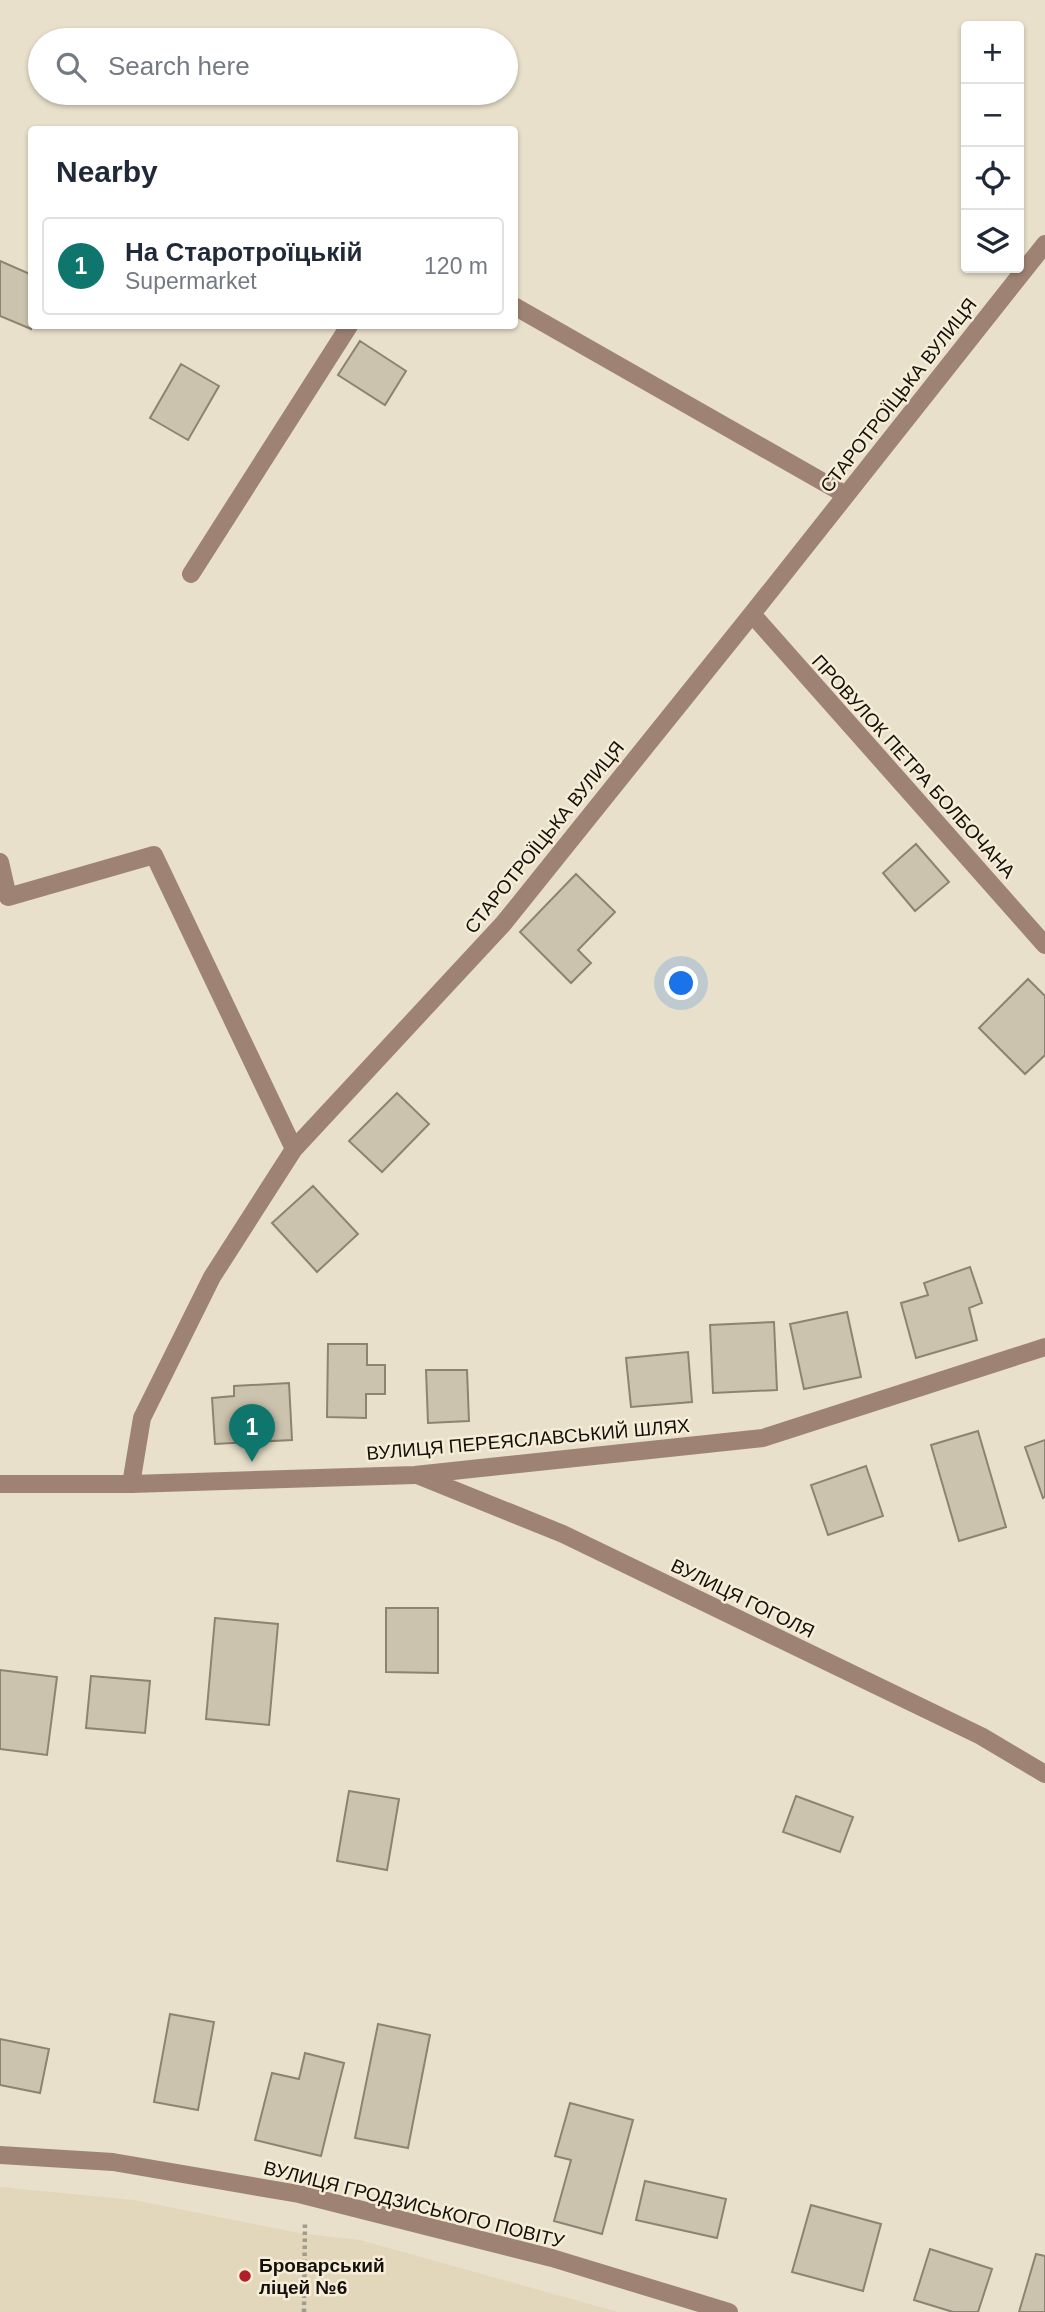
<!DOCTYPE html>
<html lang="en">
<head>
<meta charset="utf-8">
<style>
  body { margin:0; font-family:Arial,sans-serif; background:#f6f6f7; color:#1f2937 }
  .controls { position:absolute; right:21px; top:21px; display:grid; overflow:hidden; border-radius:7px; box-shadow:0 2px 5px #0004 }
  .controls button { width:63px; height:63px; display:grid; place-items:center; padding:0; border:0; border-bottom:2px solid #e0e1e3; background:#fff; color:#1f2937; font:35px sans-serif }
  .you { position:absolute; left:682px; top:984px; width:24px; height:24px; margin:-18px; border:5px solid #fff; border-radius:50%; background:#1a73e8; box-shadow:0 0 0 10px #1a73e833 }
  .badge { display:grid; place-items:center; width:46px; height:46px; border-radius:50%; background:#0f766e; color:#fff; font-size:23px; font-weight:700 }
  .pin { position:absolute; translate:-50% -58px; filter:drop-shadow(0 2px 4px #0008) }
  .pin::after { content:''; position:absolute; top:37px; width:24px; height:21px; background:inherit; clip-path:polygon(0 0,100% 0,50% 100%) }
  .list { margin:0; padding:0; list-style:none }
  h2 { display:flex; justify-content:space-between; align-items:center; height:91px; margin:0; padding:0 28px; font-size:30px }
  h2 small { font-size:23px; font-weight:400; color:#747a83 }
  .list li { display:grid; grid-template-columns:46px 1fr auto; gap:21px; align-items:center; box-sizing:border-box; height:98px; margin:0 14px 14px; padding:0 14px; border:2px solid #e0e1e3; border-radius:7px }
  .list b { display:block; font-size:26px; white-space:nowrap }
  .list p { margin:0; font-size:23px; white-space:nowrap; color:#747a83 }
  .list em { font-size:23px; font-style:normal; color:#747a83 }
  .icon { flex:none; width:38px; height:38px; fill:none; stroke:currentColor; stroke-width:2; stroke-linecap:round; stroke-linejoin:round }
  .map { position:relative; flex:none; width:1045px; height:2312px; overflow:hidden }
  .search { position:absolute; background:#fff; box-shadow:0 2px 5px #0004; left:28px; top:28px; width:490px; height:77px; display:flex; align-items:center; gap:18px; box-sizing:border-box; padding:0 24px; border-radius:38px; color:#747a83; font-size:26px }
  .panel { position:absolute; background:#fff; box-shadow:0 2px 5px #0004; left:28px; top:126px; width:490px; height:203px; border-radius:7px }
  .map>svg:first-child { display:block }
  .built { fill:#e2d7ba }
  .building { fill:#cbc3ae; stroke:#8c8470; stroke-width:2 }
  .lines { fill:none; stroke-linecap:round; stroke-linejoin:round }
  .path { stroke:#a19b8b; stroke-width:4.5; stroke-dasharray:3.5 3.5; stroke-linecap:butt }
  .minor { stroke:#9e8374; stroke-width:18 }
  .tertiary { stroke:#9e8374; stroke-width:18 }
  .poi-dot { fill:#b11f27; stroke:#f6edd8; stroke-width:2.5 }
  .labels { text-anchor:middle; stroke-width:5; stroke-linejoin:round; paint-order:stroke }
  .street-label { font-size:19px; fill:#131009; stroke:#f6edd8 }
  .poi-label { font-size:19px; font-weight:bold; fill:#131009; stroke:#f6edd8; text-anchor:start }
</style>
</head>
<body>
<div class="map">
<svg width="1045" height="2312" viewBox="0 0 1045 2312">
  <rect width="100%" height="100%" fill="#e8e0cb"/>
  <path class="built" d="M0,2187L134,2200L304,2234L360,2240L618,2312H0Z"/>
  <path class="building" d="M0,261L32,275L31,329L0,316Z
    M360,341L406,371L385,405L338,375Z
    M181,364L219,386L188,440L150,418Z
    M916,844L949,882L915,911L883,873Z
    M576,874L615,912L578,950L591,963L571,983L520,932Z
    M1028,979L1045,996V1055L1025,1074L979,1028Z
    M397,1093L429,1124L382,1172L349,1141Z
    M313,1186L358,1234L317,1272L272,1223Z
    M970,1267L982,1303L969,1308L977,1340L916,1358L901,1303L928,1295L924,1283Z
    M847,1312L861,1377L804,1389L790,1324Z
    M774,1322L777,1390L713,1393L710,1325Z
    M328,1344H367V1365H385V1394H366V1418L327,1417Z
    M688,1352L692,1402L631,1407L626,1358Z
    M426,1370H467L469,1421L428,1423Z
    M289,1383L292,1440L215,1444L212,1398L234,1396V1386Z
    M978,1431L1006,1527L959,1541L931,1445Z
    M1045,1440V1497L1043,1498L1025,1447Z
    M866,1466L883,1516L828,1535L811,1485Z
    M386,1608H438V1673L386,1672Z
    M215,1618L278,1624L269,1725L206,1719Z
    M0,1670L57,1677L47,1755L0,1749Z
    M91,1676L150,1681L145,1733L86,1728Z
    M349,1791L399,1799L387,1870L337,1861Z
    M796,1796L853,1817L840,1852L783,1832Z
    M170,2014L214,2022L198,2110L154,2102Z
    M378,2024L430,2035L408,2148L355,2138Z
    M0,2039L49,2049L40,2093L0,2085Z
    M305,2053L344,2063L321,2156L255,2140L272,2073L299,2079Z
    M570,2103L633,2120L602,2234L554,2221L571,2160L555,2156Z
    M645,2181L726,2199L717,2238L636,2220Z
    M811,2205L881,2224L863,2291L792,2272Z
    M930,2249L992,2269L978,2312H953L914,2300Z
    M1036,2254L1045,2256V2312H1019Z"/>
  <g class="lines">
    <path class="path" d="M304,2312L305,2221"/>
    <path class="minor" d="M514,306L846,495
      M191,574L349,326
      M752,614L1045,945
      M0,862L8,897L154,855L294,1149
      M131,1484L142,1418L212,1277L294,1149L503,924L752,614L1045,244
      M0,2155L113,2162L299,2194L552,2258L729,2312"/>
    <path class="tertiary" d="M417,1475L563,1534L981,1736L1045,1774
      M0,1484H131L415,1475L763,1438L1045,1347"/>
  </g>
  <circle class="poi-dot" cx="245" cy="2276" r="7"/>
  <g class="labels">
    <g class="street-label">
      <text transform="translate(898 395) rotate(-52)" y="7">СТАРОТРОЇЦЬКА ВУЛИЦЯ</text>
      <text transform="translate(914 766) rotate(48)" y="7">ПРОВУЛОК ПЕТРА БОЛБОЧАНА</text>
      <text transform="translate(544 837) rotate(-51)" y="7">СТАРОТРОЇЦЬКА ВУЛИЦЯ</text>
      <text transform="translate(528 1439) rotate(-5)" y="7">ВУЛИЦЯ ПЕРЕЯСЛАВСЬКИЙ ШЛЯХ</text>
      <text transform="translate(743 1598) rotate(26)" y="7">ВУЛИЦЯ ГОГОЛЯ</text>
      <text transform="translate(414 2204) rotate(14)" y="7">ВУЛИЦЯ ГРОДЗИСЬКОГО ПОВІТУ</text>
    </g>
    <g class="poi-label">
      <text x="259" y="2272">Броварський<tspan x="259" dy="22">ліцей №6</tspan></text>
    </g>
  </g>
</svg>
<div class="controls">
<button>+</button>
<button>−</button>
<button><svg class="icon" aria-label="locate" viewBox="0 0 24 24"><circle cx="12" cy="12" r="6"/><path d="M12 2v4M12 18v4M2 12h4M18 12h4"/></svg></button>
<button><svg class="icon" aria-label="layers" viewBox="0 0 24 24"><path d="M12 4l9 5-9 5-9-5zM3 14l9 5 9-5"/></svg></button>
</div>
<div class="you"></div>
<div class="pin badge" style="left:252px;top:1462px">1</div>
<div class="search"><svg class="icon" aria-label="search" viewBox="0 0 24 24"><circle cx="10" cy="10" r="6"/><path d="M15 15l6 6"/></svg>Search here</div>
<section class="panel">
<h2>Nearby<small></small></h2>
<ul class="list">
<li><span class="badge">1</span><div><b>На Старотроїцькій</b><p>Supermarket</p></div><em>120 m</em></li>
</ul>
</section>
</div>
</body>
</html>
